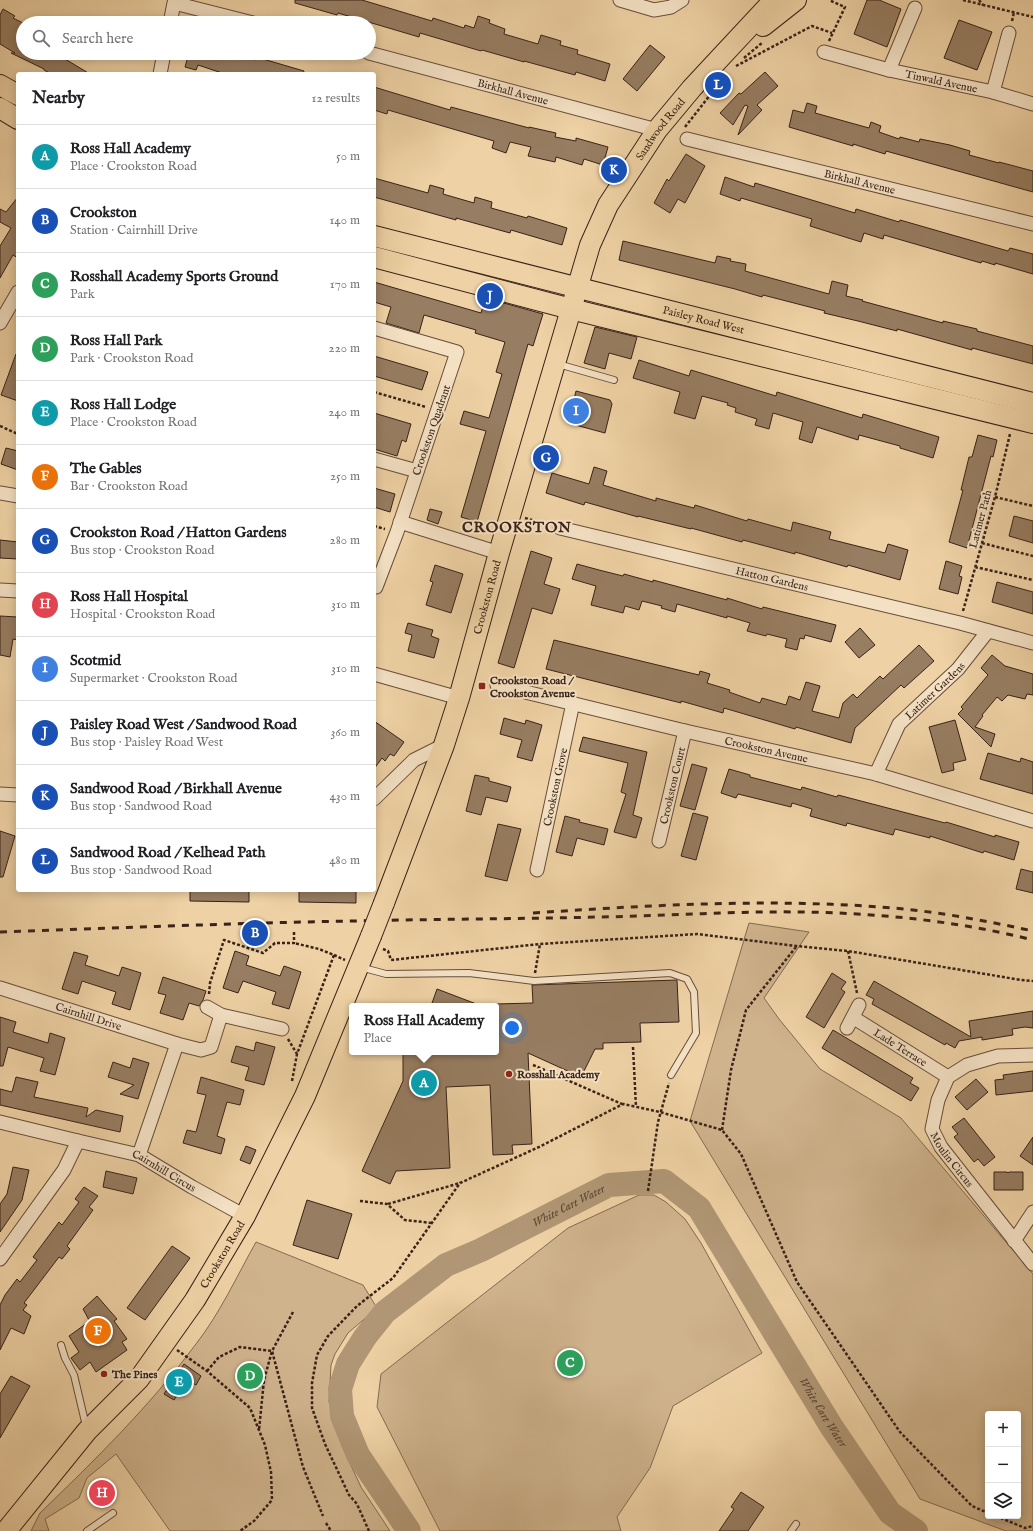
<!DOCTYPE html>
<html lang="en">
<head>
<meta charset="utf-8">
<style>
  body { margin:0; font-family:"IM FELL English",serif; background:#f2f2f2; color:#202124 }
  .controls { position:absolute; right:12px; bottom:12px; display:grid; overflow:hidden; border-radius:4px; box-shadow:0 2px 10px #0003 }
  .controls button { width:36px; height:36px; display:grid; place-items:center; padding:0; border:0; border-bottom:1px solid #e0e0e0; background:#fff; color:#202124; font:20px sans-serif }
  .you { position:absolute; left:512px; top:1028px; width:14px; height:14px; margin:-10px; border:3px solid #fff; border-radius:50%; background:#1a73e8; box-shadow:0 0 0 6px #1a73e833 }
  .badge { display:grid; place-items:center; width:26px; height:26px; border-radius:50%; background:#1a73e8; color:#fff; font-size:13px; font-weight:700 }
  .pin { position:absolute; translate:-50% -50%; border:2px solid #fff; box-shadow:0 1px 4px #0006 }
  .popup { position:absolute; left:349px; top:1003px; width:150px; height:52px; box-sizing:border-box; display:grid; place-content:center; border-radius:4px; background:#fff; filter:drop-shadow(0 1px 3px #0005); font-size:13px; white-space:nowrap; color:#757577 }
  .popup b { font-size:15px; color:#202124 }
  .popup::after { content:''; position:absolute; left:50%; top:100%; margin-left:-8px; border:8px solid transparent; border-top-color:#fff }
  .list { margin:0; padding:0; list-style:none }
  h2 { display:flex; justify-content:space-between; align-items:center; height:52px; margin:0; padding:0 16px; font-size:17px }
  h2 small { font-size:13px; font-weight:400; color:#757577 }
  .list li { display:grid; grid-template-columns:26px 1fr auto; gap:12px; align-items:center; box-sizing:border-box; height:64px; padding:0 16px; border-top:1px solid #e0e0e0 }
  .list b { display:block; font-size:15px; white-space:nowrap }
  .list p { margin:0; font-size:13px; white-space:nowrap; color:#757577 }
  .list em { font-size:13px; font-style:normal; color:#757577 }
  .icon { flex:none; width:22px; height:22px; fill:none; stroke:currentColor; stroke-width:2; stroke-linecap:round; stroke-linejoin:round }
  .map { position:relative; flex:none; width:1033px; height:1531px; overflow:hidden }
  .search { position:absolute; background:#fff; box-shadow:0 2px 10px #0003; left:16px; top:16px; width:360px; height:44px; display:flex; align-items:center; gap:10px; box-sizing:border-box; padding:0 14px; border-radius:22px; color:#757577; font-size:15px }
  .panel { position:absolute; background:#fff; box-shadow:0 2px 10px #0003; left:16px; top:72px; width:360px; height:820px; border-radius:4px }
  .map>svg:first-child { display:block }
  .green { fill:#cfb38c; stroke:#846a52; fill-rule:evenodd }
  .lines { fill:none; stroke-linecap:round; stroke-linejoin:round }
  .river { stroke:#b09674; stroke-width:24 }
  .building { fill:#977d61; stroke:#392218 }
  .service-casing { stroke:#664e3b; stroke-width:8 }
  .minor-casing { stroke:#664e3b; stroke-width:15 }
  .primary-casing { stroke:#392218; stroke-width:22 }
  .path { stroke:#392218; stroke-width:2.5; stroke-dasharray:3 2; stroke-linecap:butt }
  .service { stroke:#f4e1c4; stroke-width:6 }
  .minor { stroke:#f4e1c4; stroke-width:13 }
  .primary { stroke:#eed1a4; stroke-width:20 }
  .rail { stroke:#392218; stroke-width:3; stroke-dasharray:7 7; stroke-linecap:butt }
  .primary-bridge-casing { stroke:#392218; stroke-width:22; stroke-linecap:butt }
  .primary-bridge { stroke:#eed1a4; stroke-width:20 }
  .poi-dot { fill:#8f2418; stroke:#f4e1c4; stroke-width:1.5 }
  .labels { text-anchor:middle; stroke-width:4; stroke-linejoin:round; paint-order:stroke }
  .street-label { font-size:11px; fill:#392218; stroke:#f4e1c4 }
  .poi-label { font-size:11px; font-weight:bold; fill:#392218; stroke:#f4e1c4; text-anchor:start }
  .water-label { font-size:12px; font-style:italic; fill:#5d4534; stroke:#f4e1c4 }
  .district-label { font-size:15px; font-weight:bold; letter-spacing:1px; fill:#392218; stroke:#f4e1c4 }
</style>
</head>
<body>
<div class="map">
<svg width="1033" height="1531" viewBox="0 0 1033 1531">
  <rect width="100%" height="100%" fill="#eed1a4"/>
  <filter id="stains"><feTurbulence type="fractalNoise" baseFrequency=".005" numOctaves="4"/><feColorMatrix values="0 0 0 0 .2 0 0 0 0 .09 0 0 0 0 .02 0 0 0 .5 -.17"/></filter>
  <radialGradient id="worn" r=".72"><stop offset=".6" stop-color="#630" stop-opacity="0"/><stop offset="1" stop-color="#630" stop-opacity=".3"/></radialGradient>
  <path class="green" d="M749,923L809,932L764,998L779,1019L820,1069L901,1118L1033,1274V1531H1006L920,1499L690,1121ZM988,1414H1018V1516H988Z
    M639,1195H654L666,1202L685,1219L701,1243L762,1353L673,1406L650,1468L617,1517L621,1531H440L377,1407L381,1374L568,1228Z
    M256,1242L363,1285L377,1308L348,1333L335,1354L331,1365L329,1402L348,1459L361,1487L390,1531H170L116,1454L87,1478L79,1498L45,1519L49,1531H31L40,1513C95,1460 150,1406 196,1344C220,1313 237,1276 256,1242Z"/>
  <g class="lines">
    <path class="river" id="s1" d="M409,1531L358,1455L342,1416L340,1389L348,1364L365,1337L385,1312L446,1265L481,1250L609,1185L664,1181L699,1208L831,1426L890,1513L916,1531"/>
  </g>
  <path class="building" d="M295,0H362L432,21L433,18L464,28L465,25L474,28L478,16L490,20L489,23L505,29L504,34L538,44L541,35L561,41L560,45L578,50L577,54L610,64L605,81L576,72L575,75L524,61V62L482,50L481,51L420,33L419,37L338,13L337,15L295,3Z
    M867,0H879L901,9L887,47L854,34Z
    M3,9L15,16L13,18L23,23V53H55L90,74H51L44,70V69L11,53H15L0,44V15Z
    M959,20L992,32L977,70L944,58Z
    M650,45L665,57L637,91L623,79Z
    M189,53H231L255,60L256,57L304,71L303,74H225L198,65L196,70L185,67Z
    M765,72L778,86L757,105L762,110L738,135L748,106L745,105L733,125L720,113L739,93L741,94Z
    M374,87L450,110L451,107L529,128V127L556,133L555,137L576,141V138L608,147L603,165L584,159L582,165L556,157L555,162L528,156L531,147L510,142L506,153L492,148L494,141L388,110L387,114L374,110Z
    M807,103L817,106L815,113L869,128L871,122L881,126L879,132L899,139L900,137L919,142L920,139L950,145L970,151L969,155L999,163V162L1033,171V192L886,151L885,154L853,144V146L789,127L793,110L804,113Z
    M686,154L705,166L685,203L678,199L670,213L654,203L667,179L669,181Z
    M725,177L754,187L755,183L855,213L856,209L899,222L900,220L1008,251L1010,248L1033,254V274L995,263V265L982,261L981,263L884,235L883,239L864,233L861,242L810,226L812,219L741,198L740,201L720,194Z
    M374,178L428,193L430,185L444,189L443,194L474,203L475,197L492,202L491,208L527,218L528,216L567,228L562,245L511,230L510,233L456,218V220L374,197Z
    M18,197V258L13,255L0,278V246L11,228L0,222V209L6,212Z
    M623,241L715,263L717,256L731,259L730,261L746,264L745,271L829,294L832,281L848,285L846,296L863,300L862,301L943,323V321L977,329V331L1033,346V364L972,348V350L897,329V331L858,321L824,313L825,311L763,295L762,297L735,289L619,260Z
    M374,282L481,313L486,298L543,314L533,346L528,344L477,522L461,517L486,431L460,424L464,411L489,418L502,374L496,372L505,342L475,333L476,330L424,315L419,333L386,323L391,307L374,302Z
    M595,327L637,337L631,359L609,353L605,369L584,363Z
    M16,354H18V401L1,395Z
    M374,356L428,372L422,390L374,376Z
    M639,360L689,376L691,370L776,396L777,392L862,418L863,414L939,437L933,458L900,448V446L859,435L858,440L817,427L812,443L799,439L803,422L773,413L769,429L755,425L757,419L735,412L736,408L727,405L728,403L702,396L695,419L674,413L680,392L633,378Z
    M576,391L610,400L612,404L605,433L568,423Z
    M374,413L411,424L406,442L402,440L397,456L374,449Z
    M978,435L997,440L993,457L991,456L967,548L949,542L963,490H961L969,457H972Z
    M6,448L18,451V470L1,464Z
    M594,467L607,471L603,485L656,501V498L694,508L695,505L747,521L748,519L791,531L793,522L831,532L829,539L885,553L888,544L908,550L900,580L848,565L847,567L795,552V554L743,540L742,542L691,528V529L638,516V517L585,502L584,505L546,493L552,473L589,484Z
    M374,488L395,494L390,512L374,507Z
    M430,509L442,512L438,524L427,520Z
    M1014,516L1033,521V543L1009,536Z
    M0,540L18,542V559L0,558Z
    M531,551L552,558L544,584L560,589L552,614L532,608L514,668L498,663Z
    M946,561L962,566L959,576L962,577L958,594L939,589Z
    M577,564L599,570L623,576L624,574L653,582V580L727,600V598L762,609L763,607L836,625L831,642L805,635L804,639L800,638L797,650L785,647L787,639L767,634L766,636L747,631L750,623L727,616V618L677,604L675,612L661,608L662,606L642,601L639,610L625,606L623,613L591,605L596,586L572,579Z
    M435,565L463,574L451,613L426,605L433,582L430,581Z
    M997,582L1033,592V614L992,602Z
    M0,616L18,617V640L13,639L10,657L0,655Z
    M408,623L433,630L431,636L439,639L434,658L408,651L412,635L405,633Z
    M860,628L875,645L859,658L845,642Z
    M554,640L699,675L700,671L710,674L707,683L730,690L729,692L760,703L762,698L786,705L789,696L800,700L806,682L820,686L812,711L839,718L843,703L853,694L857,698L880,676L883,679L919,645L934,661L904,688L901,685L855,728L851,743L796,727L795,729L724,708L723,713L681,701V703L546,669Z
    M992,655L1005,666L1033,674V695L1027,694L1025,699L1008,695L1002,701L997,697L982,715L983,716L975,727L995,734L991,747L958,714L963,709L961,707L988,675L981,668Z
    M504,718L525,724L526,720L542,725L532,761L517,757L522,740L500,734Z
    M955,720L966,760L953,763L954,770L942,773L929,727Z
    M374,721L404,742L394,756L390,754L385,761L382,758L374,769Z
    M583,737L647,752L633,815L642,818L636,838L614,832L626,794L621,792L628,763L579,751Z
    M988,753L1020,762L1021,758L1033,762V794L980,779Z
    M692,764L707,768L695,810L680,806Z
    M729,769L750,775V777L801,790L802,787L837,797L838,795L945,823L946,822L995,837V835L1019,842L1014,860L984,851L983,853L930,836V838L895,829L893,835L847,823L846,826L810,816L812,809L792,803L791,807L738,794L736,798L721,793Z
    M475,775L489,778V781L511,787L507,802L486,797L481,815L466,811Z
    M693,813L708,817L696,860L681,856Z
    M565,816L580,820L579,822L608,829L604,845L577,838L572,856L556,852Z
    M498,824L521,829L507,881L485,876Z
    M0,831L15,836L3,877H0Z
    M1021,869L1033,872V893L1016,889Z
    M190,890H249V902L190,901Z
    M299,890H356V903L299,902Z
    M235,951L249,956L246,965L280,976L284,966L301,972L289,1009L272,1004L276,992L243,981L238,993L223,988Z
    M74,952L88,956L85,965L119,976L122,967L141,973L130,1010L112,1004L116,992L82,981L78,994L62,989Z
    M832,973L846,982L841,989L845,992L824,1028L806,1017Z
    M163,977L206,991L203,1000L199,1006L189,1003L183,1020L160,1013L166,995L158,993Z
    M677,980L679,1022L640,1023L641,1042L603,1043V1049H595L581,1077L528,1053L532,1144L512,1145L513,1154L493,1155L490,1085L446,1087L450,1168L396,1171L390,1184L362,1171L403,1081V1052H496V1004L533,1003L532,985Z
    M874,981L971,1037L969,1021L1033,1011V1028L1025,1027L1012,1029L1013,1035L982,1040V1037L959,1041L955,1048L946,1043L945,1045L872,1004L874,999L866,995Z
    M437,989L479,1005V1006H431Z
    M0,1017L16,1022L13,1032L48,1043L50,1033L65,1038L55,1075L40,1071L44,1058L8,1047L3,1066H0Z
    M833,1030L913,1078L910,1083L919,1088L911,1101L822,1048Z
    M256,1042L275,1047L264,1085L245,1080L249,1067L231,1062L236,1046L254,1051Z
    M133,1058L149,1063L138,1099L120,1094L134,1085L108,1077L113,1062L130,1068Z
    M1033,1071V1091L996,1095L995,1080L1004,1079L1003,1075Z
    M16,1077L38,1082L34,1097L88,1108L86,1117L96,1110L123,1116L120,1132L0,1105V1089L12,1092Z
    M201,1077L244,1090L240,1105L227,1102L217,1136L225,1139L221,1154L183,1143L187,1130L196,1132L206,1095L197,1093Z
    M976,1079L988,1092L967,1110L955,1097Z
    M964,1118L995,1157L984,1166L978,1159L974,1162L954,1137L958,1134L952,1127Z
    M1033,1137V1165L1020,1156Z
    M246,1146L256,1150L250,1164L240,1160Z
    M13,1167L29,1170L22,1200L0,1232V1204L7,1194Z
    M106,1171L137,1178L133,1194L103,1187Z
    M994,1172H1007L1008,1173L1009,1172H1023V1190H994Z
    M84,1187L98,1196L89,1207L93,1210L67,1246L70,1249L62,1259L59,1257L24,1303L27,1305L23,1310L31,1316L24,1334L11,1328L0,1350V1305L5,1295L17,1279L20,1282L37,1260L33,1257L59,1222L62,1225L79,1202L75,1199Z
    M307,1200L352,1214L338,1259L293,1245Z
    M172,1246L190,1258L145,1320L127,1308Z
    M97,1296L117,1319L114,1321L127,1339L122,1342L127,1350L96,1372L90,1362L80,1370L71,1358L79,1352L69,1336L83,1326L89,1320L83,1309Z
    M184,1364L201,1376L196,1385L187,1380L174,1400L164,1394Z
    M11,1376L30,1386L0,1438V1394Z
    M741,1492L764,1507L748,1531H719L734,1509L731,1507Z"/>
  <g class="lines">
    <defs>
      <path id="service" d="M558,364L614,380
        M360,967L386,974L469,973L534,981L670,973L687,979L694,992L696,1033L671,1075
        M61,1345L65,1358L74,1375L86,1426
        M87,1531L113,1513
        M791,1531L796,1524"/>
      <g id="minor">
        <path d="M620,0L654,10L671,7L682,0"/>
        <path d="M170,23L174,3L253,23"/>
        <path id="s2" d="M824,52L889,70L993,92L1033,104"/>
        <path id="s3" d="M369,53L657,130"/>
        <path d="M889,70L915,8"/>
        <path d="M160,74L164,53"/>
        <path d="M993,92L1009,33"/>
        <path id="s4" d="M687,139L1033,224"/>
        <path d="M0,323L18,292"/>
        <path d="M374,328L457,352L397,532L376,587H374"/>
        <path d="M374,459L417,471"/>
        <path d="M0,493L18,496"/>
        <path d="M400,522L499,553"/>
        <path id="s5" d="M560,528L960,623L1033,643"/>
        <path d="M0,590L18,591"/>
        <path d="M374,674L459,698"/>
        <path id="s6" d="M497,685L685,731L876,774L1033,821"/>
        <path id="s7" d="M876,774L899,724L958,669L988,631"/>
        <path d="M0,794L18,795"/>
        <path d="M374,799L414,760L444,745"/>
        <path id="s8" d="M659,841L685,731"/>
        <path id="s9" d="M537,870L573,703"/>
        <path id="s10" d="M0,988L177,1044"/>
        <path d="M207,1007L221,1015"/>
        <path id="s11" d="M854,1018L948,1077"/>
        <path d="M847,1028L859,1005"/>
        <path id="s12" d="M1033,1055L998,1056L967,1065L948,1077L938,1100L932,1129L941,1147L1033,1264"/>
        <path d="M0,1122L78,1141L64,1170L0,1259"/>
        <path id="s13" d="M78,1141L139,1155L192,1187L245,1216"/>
        <path d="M139,1155L177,1044L201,1050L211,1047L221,1015L282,1029"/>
        <path d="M1014,1241L1033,1212"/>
      </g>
      <g id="primary">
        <path d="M763,26L796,0"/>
        <path d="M0,85L18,95"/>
        <path d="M0,108L18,119"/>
        <path id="s14" d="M374,236L1033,403"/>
        <path d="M374,257L571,309L1033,423"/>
        <path id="s15" d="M384,903L444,745L459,698L499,553L590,245L608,205L657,130L692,88L774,0"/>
        <path id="s16" d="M6,1531L87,1431L139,1379L195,1300L245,1216L305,1096L371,936"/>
      </g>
    </defs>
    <use href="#service" class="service-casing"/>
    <use href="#minor" class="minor-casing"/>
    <use href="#primary" class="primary-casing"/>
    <path class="path" d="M963,0L1033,17
      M979,0L983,5
      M1012,21L1014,12
      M829,41L845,7L829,0
      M744,58L763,42
      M736,66L812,26L832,33
      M685,127L714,90
      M374,392L426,407
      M0,426L18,434
      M995,497L1033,506
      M525,518L549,525
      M374,526L385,529
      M982,543L1033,556
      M975,567L1033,580
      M963,611L995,497L1010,434
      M383,949L388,951L391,960L540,944L697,934L796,946L848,951L1021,980L1033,981
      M848,951L857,993
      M334,955L345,960
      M535,973L540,944
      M209,994L210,983L224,940L263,953L275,943H294V931
      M288,1039L297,1054L334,955L319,949L294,943
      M633,1047L636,1107
      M533,1065L622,1104
      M292,1081L297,1054
      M722,1130L731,1070L746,1010L796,947
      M648,1191L658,1122L669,1083
      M360,1201L387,1204L405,1220L432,1223
      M388,1204L460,1183
      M293,1312L272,1351L303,1467L323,1516
      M177,1350L207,1371L250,1408L265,1445L271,1472L272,1500L254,1521L240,1531
      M207,1371L219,1357L240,1347L272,1351L264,1380L259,1430
      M996,1516L1025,1528L1033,1526
      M326,1523L331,1531
      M369,1531L357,1504L349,1495L325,1444L312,1408V1383L317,1355L328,1336L357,1306L393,1278L460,1183L539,1147L623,1104L660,1112L722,1130L741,1154L797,1282L900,1432L972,1506L988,1513"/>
    <use href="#service" class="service"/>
    <use href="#minor" class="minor"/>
    <use href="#primary" class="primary"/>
    <path class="rail" d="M533,913C652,905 773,898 893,908C940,912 987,921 1033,931
      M0,932C118,928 236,923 354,921C435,919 517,919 598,917C666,916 733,911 801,912C879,913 958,921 1033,940"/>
    <defs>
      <path id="primary-bridge" d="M371,936L384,903"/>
    </defs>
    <use href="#primary-bridge" class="primary-bridge-casing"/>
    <use href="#primary-bridge" class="primary-bridge"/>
  </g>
  <g class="poi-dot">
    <rect x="478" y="682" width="8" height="8" rx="2"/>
    <circle cx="509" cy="1074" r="4"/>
    <circle cx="104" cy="1374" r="4"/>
  </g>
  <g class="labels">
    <g class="street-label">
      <text dy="4" stroke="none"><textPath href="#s2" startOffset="121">Tinwald Avenue</textPath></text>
      <text dy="4" stroke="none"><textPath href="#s3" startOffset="149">Birkhall Avenue</textPath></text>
      <text dy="4" stroke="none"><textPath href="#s15" startOffset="826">Sandwood Road</textPath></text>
      <text dy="4" stroke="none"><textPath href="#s4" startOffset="178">Birkhall Avenue</textPath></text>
      <text dy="4" stroke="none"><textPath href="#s14" startOffset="340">Paisley Road West</textPath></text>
      <text transform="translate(431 430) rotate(-71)" y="4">Crookston Quadrant</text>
      <text transform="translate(980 519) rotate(-75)" y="4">Latimer Path</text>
      <text dy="4" stroke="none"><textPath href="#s5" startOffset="218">Hatton Gardens</textPath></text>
      <text dy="4" stroke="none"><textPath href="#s15" startOffset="323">Crookston Road</textPath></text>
      <text dy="4" stroke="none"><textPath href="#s7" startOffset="104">Latimer Gardens</textPath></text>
      <text dy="4" stroke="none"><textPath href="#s6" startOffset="277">Crookston Avenue</textPath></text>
      <text dy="4" stroke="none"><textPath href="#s8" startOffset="57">Crookston Court</textPath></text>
      <text dy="4" stroke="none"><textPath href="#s9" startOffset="85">Crookston Grove</textPath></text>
      <text dy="4" stroke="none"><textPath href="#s10" startOffset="93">Cairnhill Drive</textPath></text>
      <text dy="4" stroke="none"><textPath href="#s11" startOffset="55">Lade Terrace</textPath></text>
      <text dy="4" stroke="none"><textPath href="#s12" startOffset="181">Moulin Circus</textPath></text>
      <text dy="4" stroke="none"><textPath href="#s13" startOffset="92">Cairnhill Circus</textPath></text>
      <text dy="4" stroke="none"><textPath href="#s16" startOffset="352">Crookston Road</textPath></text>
    </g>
    <g class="poi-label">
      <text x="490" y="684">Crookston Road /<tspan x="490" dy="13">Crookston Avenue</tspan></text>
      <text x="517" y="1078">Rosshall Academy</text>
      <text x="112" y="1378">The Pines</text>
    </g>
    <g class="water-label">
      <text dy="4" stroke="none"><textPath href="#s1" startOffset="464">White Cart Water</textPath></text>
      <text dy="4" stroke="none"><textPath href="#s1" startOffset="848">White Cart Water</textPath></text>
    </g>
    <g class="district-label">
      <text x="517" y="532">CROOKSTON</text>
    </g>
  </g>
  <rect width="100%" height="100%" filter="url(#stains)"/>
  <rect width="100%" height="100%" fill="url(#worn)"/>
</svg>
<div class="controls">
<button>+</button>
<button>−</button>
<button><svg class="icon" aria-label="layers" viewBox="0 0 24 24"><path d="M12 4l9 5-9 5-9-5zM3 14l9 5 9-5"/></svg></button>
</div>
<div class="you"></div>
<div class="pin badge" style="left:424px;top:1083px;background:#0f9aa8">A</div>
<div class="popup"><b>Ross Hall Academy</b>Place</div>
<div class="pin badge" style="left:255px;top:933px;background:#1a4fb4">B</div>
<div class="pin badge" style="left:570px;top:1363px;background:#2e9e5b">C</div>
<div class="pin badge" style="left:250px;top:1376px;background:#2e9e5b">D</div>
<div class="pin badge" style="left:179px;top:1382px;background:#0f9aa8">E</div>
<div class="pin badge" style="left:98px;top:1331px;background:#e8710a">F</div>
<div class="pin badge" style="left:546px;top:458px;background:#1a4fb4">G</div>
<div class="pin badge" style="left:102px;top:1493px;background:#e0444e">H</div>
<div class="pin badge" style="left:576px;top:411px;background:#3f7fe0">I</div>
<div class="pin badge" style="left:490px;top:296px;background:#1a4fb4">J</div>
<div class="pin badge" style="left:614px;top:170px;background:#1a4fb4">K</div>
<div class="pin badge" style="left:718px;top:85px;background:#1a4fb4">L</div>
<div class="search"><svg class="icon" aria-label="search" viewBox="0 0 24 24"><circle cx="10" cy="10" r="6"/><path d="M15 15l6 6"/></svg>Search here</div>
<section class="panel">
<h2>Nearby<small>12 results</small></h2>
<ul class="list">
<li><span class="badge" style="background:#0f9aa8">A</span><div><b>Ross Hall Academy</b><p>Place · Crookston Road</p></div><em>50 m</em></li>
<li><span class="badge" style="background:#1a4fb4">B</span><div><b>Crookston</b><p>Station · Cairnhill Drive</p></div><em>140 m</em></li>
<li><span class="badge" style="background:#2e9e5b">C</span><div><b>Rosshall Academy Sports Ground</b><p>Park</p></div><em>170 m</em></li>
<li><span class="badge" style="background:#2e9e5b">D</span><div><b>Ross Hall Park</b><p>Park · Crookston Road</p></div><em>220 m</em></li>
<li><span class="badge" style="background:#0f9aa8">E</span><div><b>Ross Hall Lodge</b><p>Place · Crookston Road</p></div><em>240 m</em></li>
<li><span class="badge" style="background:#e8710a">F</span><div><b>The Gables</b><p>Bar · Crookston Road</p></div><em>250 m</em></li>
<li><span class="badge" style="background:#1a4fb4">G</span><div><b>Crookston Road / Hatton Gardens</b><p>Bus stop · Crookston Road</p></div><em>280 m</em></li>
<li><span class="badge" style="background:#e0444e">H</span><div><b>Ross Hall Hospital</b><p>Hospital · Crookston Road</p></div><em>310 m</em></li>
<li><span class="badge" style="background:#3f7fe0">I</span><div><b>Scotmid</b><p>Supermarket · Crookston Road</p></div><em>310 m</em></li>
<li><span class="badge" style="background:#1a4fb4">J</span><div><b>Paisley Road West / Sandwood Road</b><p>Bus stop · Paisley Road West</p></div><em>360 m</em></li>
<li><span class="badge" style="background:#1a4fb4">K</span><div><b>Sandwood Road / Birkhall Avenue</b><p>Bus stop · Sandwood Road</p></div><em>430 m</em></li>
<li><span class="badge" style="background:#1a4fb4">L</span><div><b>Sandwood Road / Kelhead Path</b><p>Bus stop · Sandwood Road</p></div><em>480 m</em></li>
</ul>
</section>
</div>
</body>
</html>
